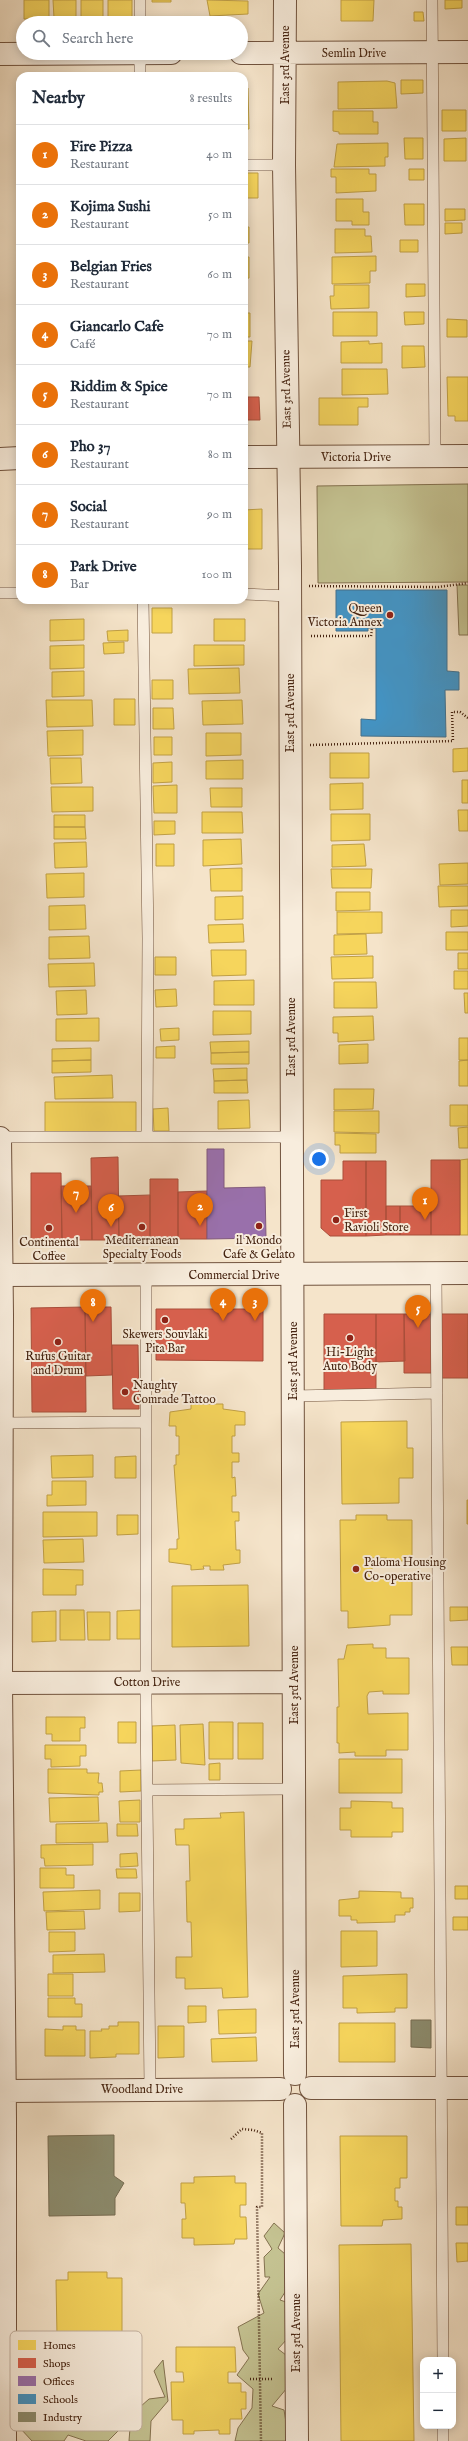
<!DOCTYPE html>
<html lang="en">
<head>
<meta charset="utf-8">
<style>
  body { margin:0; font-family:"IM FELL English",serif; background:#f2f2f3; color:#1f2937 }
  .controls { position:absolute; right:12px; bottom:12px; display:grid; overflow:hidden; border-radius:8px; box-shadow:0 2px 10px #0003 }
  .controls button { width:36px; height:36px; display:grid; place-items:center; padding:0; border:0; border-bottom:1px solid #e0e1e3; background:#fff; color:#1f2937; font:20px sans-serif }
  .you { position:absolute; left:319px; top:1159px; width:14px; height:14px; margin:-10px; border:3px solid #fff; border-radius:50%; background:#1a73e8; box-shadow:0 0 0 6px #1a73e833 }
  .badge { display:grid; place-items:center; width:26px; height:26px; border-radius:50%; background:#8f2418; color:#fff; font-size:13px; font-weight:700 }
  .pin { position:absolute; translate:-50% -33px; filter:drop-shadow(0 1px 2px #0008) }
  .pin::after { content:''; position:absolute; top:21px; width:14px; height:12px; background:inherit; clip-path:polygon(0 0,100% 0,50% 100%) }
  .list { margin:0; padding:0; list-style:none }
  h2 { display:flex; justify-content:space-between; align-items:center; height:52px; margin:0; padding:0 16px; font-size:17px }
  h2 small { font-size:13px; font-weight:400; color:#747a83 }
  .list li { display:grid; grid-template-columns:26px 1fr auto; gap:12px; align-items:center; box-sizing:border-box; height:60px; padding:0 16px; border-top:1px solid #e0e1e3 }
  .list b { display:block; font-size:15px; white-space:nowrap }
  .list p { margin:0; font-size:13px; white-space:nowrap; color:#747a83 }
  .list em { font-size:13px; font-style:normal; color:#747a83 }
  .icon { flex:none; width:22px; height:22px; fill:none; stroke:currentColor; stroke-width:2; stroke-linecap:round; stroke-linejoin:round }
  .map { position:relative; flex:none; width:468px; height:2441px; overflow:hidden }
  .search { position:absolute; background:#fff; box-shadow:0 2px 10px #0003; left:16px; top:16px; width:232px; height:44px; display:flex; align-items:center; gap:10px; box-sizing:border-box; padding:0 14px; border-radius:22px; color:#747a83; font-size:15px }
  .panel { position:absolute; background:#fff; box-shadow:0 2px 10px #0003; left:16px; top:72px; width:232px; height:532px; border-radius:12px }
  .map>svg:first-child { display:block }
  .green { fill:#c4c291; stroke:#847250 }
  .homes { fill:#f6d55c; stroke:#c1a045 }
  .shops { fill:#d6604d; stroke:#aa4e3b }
  .offices { fill:#9970ab; stroke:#80597c }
  .schools { fill:#4393c3; stroke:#44718d }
  .industry { fill:#8c8c6e; stroke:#776c52 }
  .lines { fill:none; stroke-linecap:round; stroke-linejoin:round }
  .service-casing { stroke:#71533e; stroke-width:12 }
  .minor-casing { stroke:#71533e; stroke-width:24 }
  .tertiary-casing { stroke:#71533e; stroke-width:24 }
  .path { stroke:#452310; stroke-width:2.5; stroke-dasharray:1 2; stroke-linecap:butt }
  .service { stroke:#f8eddd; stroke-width:11 }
  .minor { stroke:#f8eddd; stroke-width:22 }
  .tertiary { stroke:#f8eddd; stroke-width:22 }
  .poi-dot { fill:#8f2418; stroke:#f8eddd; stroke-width:1.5 }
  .labels { text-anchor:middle; stroke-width:4; stroke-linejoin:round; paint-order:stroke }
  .street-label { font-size:12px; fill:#452310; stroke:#f8eddd }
  .poi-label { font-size:12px; fill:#452310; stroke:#f8eddd }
  .key { fill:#f8eddd; stroke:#c2b0a0; stroke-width:1 }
  .key-label { font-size:11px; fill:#452310 }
</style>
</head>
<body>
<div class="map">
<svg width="468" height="2441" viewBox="0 0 468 2441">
  <rect width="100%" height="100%" fill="#f5e4ca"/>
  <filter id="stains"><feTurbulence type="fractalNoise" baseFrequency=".005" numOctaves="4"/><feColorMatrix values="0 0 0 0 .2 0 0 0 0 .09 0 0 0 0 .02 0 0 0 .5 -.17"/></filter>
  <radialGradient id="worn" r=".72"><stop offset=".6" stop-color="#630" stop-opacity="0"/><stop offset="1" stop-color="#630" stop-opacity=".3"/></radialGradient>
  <path class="green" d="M468,484V582L318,583L317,486Z
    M457,585H468V635H459Z
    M274,2223L285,2233L278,2248L285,2254L287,2289L280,2300L286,2302L287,2339L278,2349L286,2355L287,2388L272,2406L284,2410L289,2441H235L238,2428L252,2408L253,2389L237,2375L249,2358L243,2350L238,2327L264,2313L258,2294L270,2277H265L264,2257L272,2249L264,2236Z
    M44,2355C41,2379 43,2388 55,2409L73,2411L95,2400L116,2406L120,2429L108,2441H86L68,2435L64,2441H32L20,2428L30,2357Z
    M163,2360L168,2401L151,2421L150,2441H129L131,2415L149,2399L165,2397L154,2371Z"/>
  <path class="homes" d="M24,0H49V23H33V19H24Z
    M53,0H76V17L70,18V21L60,22V17L54,18Z
    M81,0H103V17H97V21L87,22V17H81Z
    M108,0H132V17H126V21L115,22V17H108Z
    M152,0H171V2H152Z
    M207,0L248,1V14L210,16Z
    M341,0H374L373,21H341Z
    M445,0H462V8L445,9Z
    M414,12H423L424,21H414Z
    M401,80H423V93L401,94Z
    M387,81L395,83L397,108L338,109V82Z
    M244,88H248L249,129H244Z
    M442,110H466V131H442Z
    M333,111H373V122H378V134H339V132L333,131Z
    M404,138H423V159H405Z
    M466,138V161H444V139Z
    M388,143V157H385V166L334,167L337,144Z
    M331,169H369V174H376V191L336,193V177H331Z
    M409,169H424V180H409Z
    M244,173H258V198H244Z
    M336,199H363V212H369V225H352V221H336Z
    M404,204H424V225H405Z
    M445,209H465V220L445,221Z
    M445,223H462V233L445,234Z
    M244,227H249V243H244L245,254Z
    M335,229H365V236H371L372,252L335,253Z
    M400,240H418V252H400Z
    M376,256V271H370V283L332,284V257Z
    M244,257H249V278L244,279Z
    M406,284H425V296L406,297Z
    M334,285H369V308L331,309L330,296H334Z
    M333,312H377V336H333Z
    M404,312H424V324L405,325Z
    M244,313H250V337H244Z
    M447,319L467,320V337H447Z
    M244,341H252L250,367H244Z
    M369,341V344L382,343V363H341V342Z
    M402,346H424L425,367L402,368Z
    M342,369H387L388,394L342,395Z
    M447,377H468V421H455V416H448Z
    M319,398H368V407H358V425H319Z
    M262,509V549H244V510Z
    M152,608H172V633H152Z
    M84,619V640L50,641V620Z
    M214,619H245V641H214Z
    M128,630V641H108L107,631Z
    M124,642V653L104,654L103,643Z
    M84,645V668L50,669V646Z
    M194,645H244V665L194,666Z
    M239,668L240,693L189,694L188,669Z
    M84,671V696L52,697V672Z
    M152,680H173V699H152Z
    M114,699H135V725H114Z
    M46,700H92L93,726L47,727Z
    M242,700L243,724L203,725L202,701Z
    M153,708H173L174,729H153Z
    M83,730V755L48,756L47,731Z
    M206,733H241V755L206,756Z
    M154,737H172V755H154Z
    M468,748V771L453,772V749Z
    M330,753H369V778H330Z
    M50,758H81L82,783L51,784Z
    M243,760V779H206V761Z
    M172,762V782L153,783V763Z
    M462,780H468V803H462Z
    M363,783V809L330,810V784Z
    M177,785V813H154L153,786Z
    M51,787H93V811L52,812Z
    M210,788H242V807H211Z
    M458,810H468V831H459Z
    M202,812H242L243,833H202Z
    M331,814H370V840L331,841Z
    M54,815H85V827H54Z
    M154,821H175V834L154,835Z
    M54,827H85L86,839H54Z
    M241,839L242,864L203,866V840Z
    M86,842L87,867L55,868L54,843Z
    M156,844H174V866H156Z
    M364,844L366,866L332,867V845Z
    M468,863V884L440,885L439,864Z
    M242,868V891H211L210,869Z
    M331,869H372L371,888H332Z
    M84,873V897L47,898L46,874Z
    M438,886H468V906L439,907Z
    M336,892H370V910L336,911Z
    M243,896V919L215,920V897Z
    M85,905L86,929L49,930V906Z
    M451,910H468V926L451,927Z
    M337,912H382V933L337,934Z
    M243,924L244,942L209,943L208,925Z
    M446,932H468V950H446Z
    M366,934L367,954L334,955V935Z
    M89,936L90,958L49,959V937Z
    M211,950H246V975L212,976Z
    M458,953H468V969H458Z
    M373,956V978L332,979L331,957Z
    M155,957H176V975H155Z
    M94,963L95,986L49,987L48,964Z
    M454,971H468V989H454Z
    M254,980V1005H214V981Z
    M334,982H376L377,1008H334Z
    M176,989L177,1006L156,1007L155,990Z
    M86,990L87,1014L57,1015L56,991Z
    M464,993H468V1013H465Z
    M213,1011H251V1034L213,1035Z
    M373,1016L374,1040L338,1042V1033H333V1017Z
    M99,1018V1041H56V1019Z
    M179,1028V1040L161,1041L160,1029Z
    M459,1038H468V1060H459Z
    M249,1041V1052L211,1053L210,1042Z
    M368,1044V1063L339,1064V1045Z
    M175,1046V1058H156V1047Z
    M91,1048V1060L52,1061V1049Z
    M249,1052V1064H211V1053Z
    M91,1060V1072L52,1073V1061Z
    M468,1060V1086H459V1061Z
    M247,1068V1080L214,1081L213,1069Z
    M112,1075L113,1098L55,1099L54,1077Z
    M247,1080L248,1093H214V1081Z
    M334,1089H374L373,1109L334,1110Z
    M249,1100L250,1128L218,1129V1101Z
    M45,1102H136V1132H45Z
    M450,1105H468V1126H450Z
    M168,1108L169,1131H154L153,1109Z
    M334,1111H379V1133L334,1132Z
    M468,1127V1148H459L458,1128Z
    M335,1133L376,1134V1153H340V1145H335Z
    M468,1159V1235H460V1160Z
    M191,1404H223V1409L245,1412V1425H235V1436H232V1453H239V1462H232V1478L235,1477L236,1496H232V1512H239V1521H235L236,1550H240V1563L223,1565L224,1570H210V1566H203L204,1569L191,1570V1565L169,1562V1549H177V1539H179L174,1465H176V1455H179V1436H176V1426H169L170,1412L191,1409Z
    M407,1421V1448H413V1478H399V1503L342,1504L341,1422Z
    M93,1455V1477L52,1478L51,1456Z
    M136,1456V1478H115V1457Z
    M52,1481H86V1505L47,1506V1495H52Z
    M467,1500H468V1524H467Z
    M43,1512H97V1536L43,1537Z
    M117,1515H138V1534L117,1535Z
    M356,1515H387V1520H412V1561H387V1558H372V1578H412V1615H390V1625L348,1628V1611H341L340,1520H356Z
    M83,1539L84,1562L44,1563L43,1540Z
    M43,1569L83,1570V1585H76V1595H43Z
    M248,1585L249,1646L172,1647V1586Z
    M450,1607H468V1620L450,1621Z
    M60,1610H84L85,1640H60Z
    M140,1610V1639H117V1611Z
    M56,1611V1641L32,1642V1612Z
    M87,1612H110V1640H88Z
    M373,1644V1648H386V1658H409V1694H383V1691L369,1692L367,1696L368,1714L408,1713V1750H386V1756H355V1752L339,1753V1743H337V1707H339L338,1659H344L347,1645Z
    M451,1647H468V1665H452Z
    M46,1717H85V1728H80V1741H52V1734H46Z
    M118,1722H136V1743H118Z
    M209,1722H233V1759H209Z
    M238,1723H263V1759H238Z
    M203,1724L205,1765L181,1763L180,1725Z
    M175,1725L176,1760L152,1761V1726Z
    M45,1745H86V1756H80V1766L51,1767V1759H45Z
    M339,1759H402V1793H339Z
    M220,1763V1780H209V1764Z
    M48,1769H87V1773H99L98,1783H102L103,1792H99V1795L48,1793Z
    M141,1770V1791L120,1792V1771Z
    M98,1797L99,1821L50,1822L49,1798Z
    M140,1800V1822H120L119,1801Z
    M351,1801L392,1802V1808H403V1832H392V1837H351V1830H340V1808H351Z
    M244,1812L248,1997L223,1998L222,1988L185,1989V1978H176V1957H192L191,1922H187L186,1881H190L189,1845H176L175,1829H184V1819L221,1818L220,1813Z
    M107,1823L108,1842L56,1843V1824Z
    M117,1824H137L138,1836H117Z
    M93,1844V1865L45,1866L44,1858H41V1845Z
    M137,1853L138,1866L120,1867V1854Z
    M40,1868H66V1875H74V1888H40Z
    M116,1869H136L137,1878H117Z
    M455,1886H468V1899H455Z
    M100,1890V1909L44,1911L43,1892Z
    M359,1891L401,1892V1898H413V1908H410V1912H405V1915H395V1922L357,1923V1920H351V1916H339V1900L359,1898Z
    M119,1893H140V1911L119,1912Z
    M84,1911L85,1929L47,1930L46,1912Z
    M453,1917H468V1930H453Z
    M341,1931H377V1966L341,1967Z
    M49,1932H75V1951L49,1952Z
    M104,1954L105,1972L53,1973V1955Z
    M48,1974H73V1996H48Z
    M407,1974V2008H395V2012L357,2013V2008H343V1976Z
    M48,1998H75V2004H82V2017H48Z
    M188,2006H206V2022L188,2023Z
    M256,2009V2033L219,2034L218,2010Z
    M118,2022H139V2054H116V2057L90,2058V2031H102L101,2029H109V2026H118Z
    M339,2023H395V2062H339Z
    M63,2026H76V2030H85V2056H45V2029L63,2030Z
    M158,2026H184V2057L158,2058Z
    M256,2037L257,2061L212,2062L211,2039Z
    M340,2136H407V2178H400V2188H395V2201H398V2207H402V2219L383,2220L382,2226H341Z
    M235,2176V2183H246V2205H240V2217H246L247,2239H235L234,2244L194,2245V2238H182V2219H186L185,2203H181V2183H194V2177Z
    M456,2207H468V2225H456Z
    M456,2243H468V2261L457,2262Z
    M411,2244L414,2441H341L339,2245Z
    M68,2272H107V2278H122V2335H109V2341L69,2342V2336H57L56,2280H68Z
    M176,2347H235L236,2372H228V2383H241V2392H246V2409H241L242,2419H230V2434H219V2430L194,2431V2434H183V2420H172L171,2382H184L183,2372H176Z"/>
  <path class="shops" d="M248,397H259L260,420H244V400H248Z
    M118,1157L119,1240H92L91,1158Z
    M431,1160H460V1235H431Z
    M343,1161H366V1236H330L321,1228V1180H343Z
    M366,1161H386V1235L366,1236Z
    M31,1173H61L62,1240H31Z
    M150,1179H178V1239H150Z
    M61,1186H91L92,1240H62Z
    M207,1191V1239H178V1192Z
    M150,1195V1239L119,1240L118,1196Z
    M386,1206H400V1235H386Z
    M400,1206H431V1235H400Z
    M85,1307H111L112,1375L86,1376Z
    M85,1307L86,1412H32L31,1308Z
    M156,1309H263V1361L156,1360Z
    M324,1314H376V1390L324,1391Z
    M376,1314H404L405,1361L376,1362Z
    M404,1314H431L432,1373H404Z
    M441,1314H468V1378H441Z
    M112,1345H138L139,1409H113Z"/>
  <path class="offices" d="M207,1149H224V1188L265,1187L266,1238L207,1239Z"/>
  <path class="schools" d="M336,590H447V671L459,672V690H445L446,737L361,736V719L376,720V628H368V631H336Z"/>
  <path class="industry" d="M411,2020H431V2048L411,2047Z
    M114,2135V2176L124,2183L115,2198V2215L49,2216L48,2136Z"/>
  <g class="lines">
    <defs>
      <path id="service" d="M140,0V23
        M432,0L435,456
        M140,53V76
        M244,165H284
        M0,593H20
        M244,594L289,596
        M143,600L148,938L147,1137
        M0,1137H291
        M436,1273L443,2360
        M146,1275V1704L150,2089
        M293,1396L437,1393
        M1,1423L146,1422
        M147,1790L295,1789
        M443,2426V2441"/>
      <path id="minor" d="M285,0L284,165L290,566L295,2074
        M241,53L468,52
        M0,54L171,53
        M0,1138L2,1315L1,1683L5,2119V2441
        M0,1683L293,1682
        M311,2088H468
        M5,2091L280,2089
        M295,2105L297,2441"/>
      <path id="tertiary" d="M244,457L468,456
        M0,459L20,458
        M0,1275L468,1273"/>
    </defs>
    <use href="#service" class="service-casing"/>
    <use href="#minor" class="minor-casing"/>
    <use href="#tertiary" class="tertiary-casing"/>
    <path class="path" d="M309,586L438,587L468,583
      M311,636H371L372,628
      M310,745L453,741L452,712H460L468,718
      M231,2139L242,2129L253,2130L262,2133V2207H257L261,2441
      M250,2379H274"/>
    <use href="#service" class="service"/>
    <use href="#minor" class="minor"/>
    <use href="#tertiary" class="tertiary"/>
  </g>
  <g class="poi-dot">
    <circle cx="390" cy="615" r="4"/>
    <circle cx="336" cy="1220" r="4"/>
    <circle cx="259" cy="1226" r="4"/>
    <circle cx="142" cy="1227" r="4"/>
    <circle cx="49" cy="1228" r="4"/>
    <circle cx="165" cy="1320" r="4"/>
    <circle cx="350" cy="1338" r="4"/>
    <circle cx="58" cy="1342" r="4"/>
    <circle cx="125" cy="1392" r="4"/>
    <circle cx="356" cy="1569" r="4"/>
  </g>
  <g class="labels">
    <g class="street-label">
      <text x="354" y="57">Semlin Drive</text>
      <text transform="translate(285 65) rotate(-90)" y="4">East 3rd Avenue</text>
      <text transform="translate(286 389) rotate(-91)" y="4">East 3rd Avenue</text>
      <text x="356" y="461">Victoria Drive</text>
      <text transform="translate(290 713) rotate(-90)" y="4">East 3rd Avenue</text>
      <text transform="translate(291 1037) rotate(-90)" y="4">East 3rd Avenue</text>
      <text x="234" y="1279">Commercial Drive</text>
      <text transform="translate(293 1361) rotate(-90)" y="4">East 3rd Avenue</text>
      <text x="147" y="1686">Cotton Drive</text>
      <text transform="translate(294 1685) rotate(-90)" y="4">East 3rd Avenue</text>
      <text transform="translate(295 2009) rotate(-90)" y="4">East 3rd Avenue</text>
      <text x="142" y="2093">Woodland Drive</text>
      <text transform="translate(296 2333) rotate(-90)" y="4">East 3rd Avenue</text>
    </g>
    <g class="poi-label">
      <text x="382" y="612" text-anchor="end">Queen<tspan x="382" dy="14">Victoria Annex</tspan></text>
      <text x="344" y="1217" text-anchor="start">First<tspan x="344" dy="14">Ravioli Store</tspan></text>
      <text x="142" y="1244">Mediterranean<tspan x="142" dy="14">Specialty Foods</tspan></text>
      <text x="259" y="1244">il Mondo<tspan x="259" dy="14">Cafe &amp; Gelato</tspan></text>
      <text x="49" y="1246">Continental<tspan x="49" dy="14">Coffee</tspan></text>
      <text x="165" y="1338">Skewers Souvlaki<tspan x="165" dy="14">Pita Bar</tspan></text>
      <text x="350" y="1356">Hi-Light<tspan x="350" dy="14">Auto Body</tspan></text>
      <text x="58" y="1360">Rufus Guitar<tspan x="58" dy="14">and Drum</tspan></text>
      <text x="133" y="1389" text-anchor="start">Naughty<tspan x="133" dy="14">Comrade Tattoo</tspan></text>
      <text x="364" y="1566" text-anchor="start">Paloma Housing<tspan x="364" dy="14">Co-operative</tspan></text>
    </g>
  </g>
  <rect x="10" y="2331" width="132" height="100" rx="6" class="key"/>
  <rect x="18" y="2340" width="18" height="10" fill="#f6d55c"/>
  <rect x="18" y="2358" width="18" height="10" fill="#d6604d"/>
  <rect x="18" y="2376" width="18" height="10" fill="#9970ab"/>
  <rect x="18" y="2394" width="18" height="10" fill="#4393c3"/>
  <rect x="18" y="2412" width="18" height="10" fill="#8c8c6e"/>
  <g class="key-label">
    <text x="43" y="2349">Homes</text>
    <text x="43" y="2367">Shops</text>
    <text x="43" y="2385">Offices</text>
    <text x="43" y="2403">Schools</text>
    <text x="43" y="2421">Industry</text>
  </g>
  <rect width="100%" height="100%" filter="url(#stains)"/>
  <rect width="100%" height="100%" fill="url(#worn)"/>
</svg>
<div class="controls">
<button>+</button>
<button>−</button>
</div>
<div class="you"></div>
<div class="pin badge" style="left:425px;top:1220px;background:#e8710a">1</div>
<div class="pin badge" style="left:200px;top:1226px;background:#e8710a">2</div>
<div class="pin badge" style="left:255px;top:1321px;background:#e8710a">3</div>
<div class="pin badge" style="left:223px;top:1321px;background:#e8710a">4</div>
<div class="pin badge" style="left:418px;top:1328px;background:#e8710a">5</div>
<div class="pin badge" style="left:111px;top:1227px;background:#e8710a">6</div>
<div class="pin badge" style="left:76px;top:1213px;background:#e8710a">7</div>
<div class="pin badge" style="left:93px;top:1322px;background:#e8710a">8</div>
<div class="search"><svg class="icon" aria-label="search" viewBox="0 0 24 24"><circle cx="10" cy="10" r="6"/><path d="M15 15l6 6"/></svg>Search here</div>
<section class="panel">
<h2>Nearby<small>8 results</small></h2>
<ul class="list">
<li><span class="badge" style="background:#e8710a">1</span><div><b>Fire Pizza</b><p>Restaurant</p></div><em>40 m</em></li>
<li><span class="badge" style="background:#e8710a">2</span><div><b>Kojima Sushi</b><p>Restaurant</p></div><em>50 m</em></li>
<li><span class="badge" style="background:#e8710a">3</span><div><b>Belgian Fries</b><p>Restaurant</p></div><em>60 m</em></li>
<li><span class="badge" style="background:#e8710a">4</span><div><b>Giancarlo Cafe</b><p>Café</p></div><em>70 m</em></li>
<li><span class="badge" style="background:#e8710a">5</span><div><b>Riddim &amp; Spice</b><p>Restaurant</p></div><em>70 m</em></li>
<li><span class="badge" style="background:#e8710a">6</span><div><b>Pho 37</b><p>Restaurant</p></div><em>80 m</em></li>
<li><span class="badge" style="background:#e8710a">7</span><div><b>Social</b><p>Restaurant</p></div><em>90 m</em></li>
<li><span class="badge" style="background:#e8710a">8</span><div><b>Park Drive</b><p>Bar</p></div><em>100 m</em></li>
</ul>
</section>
</div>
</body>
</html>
